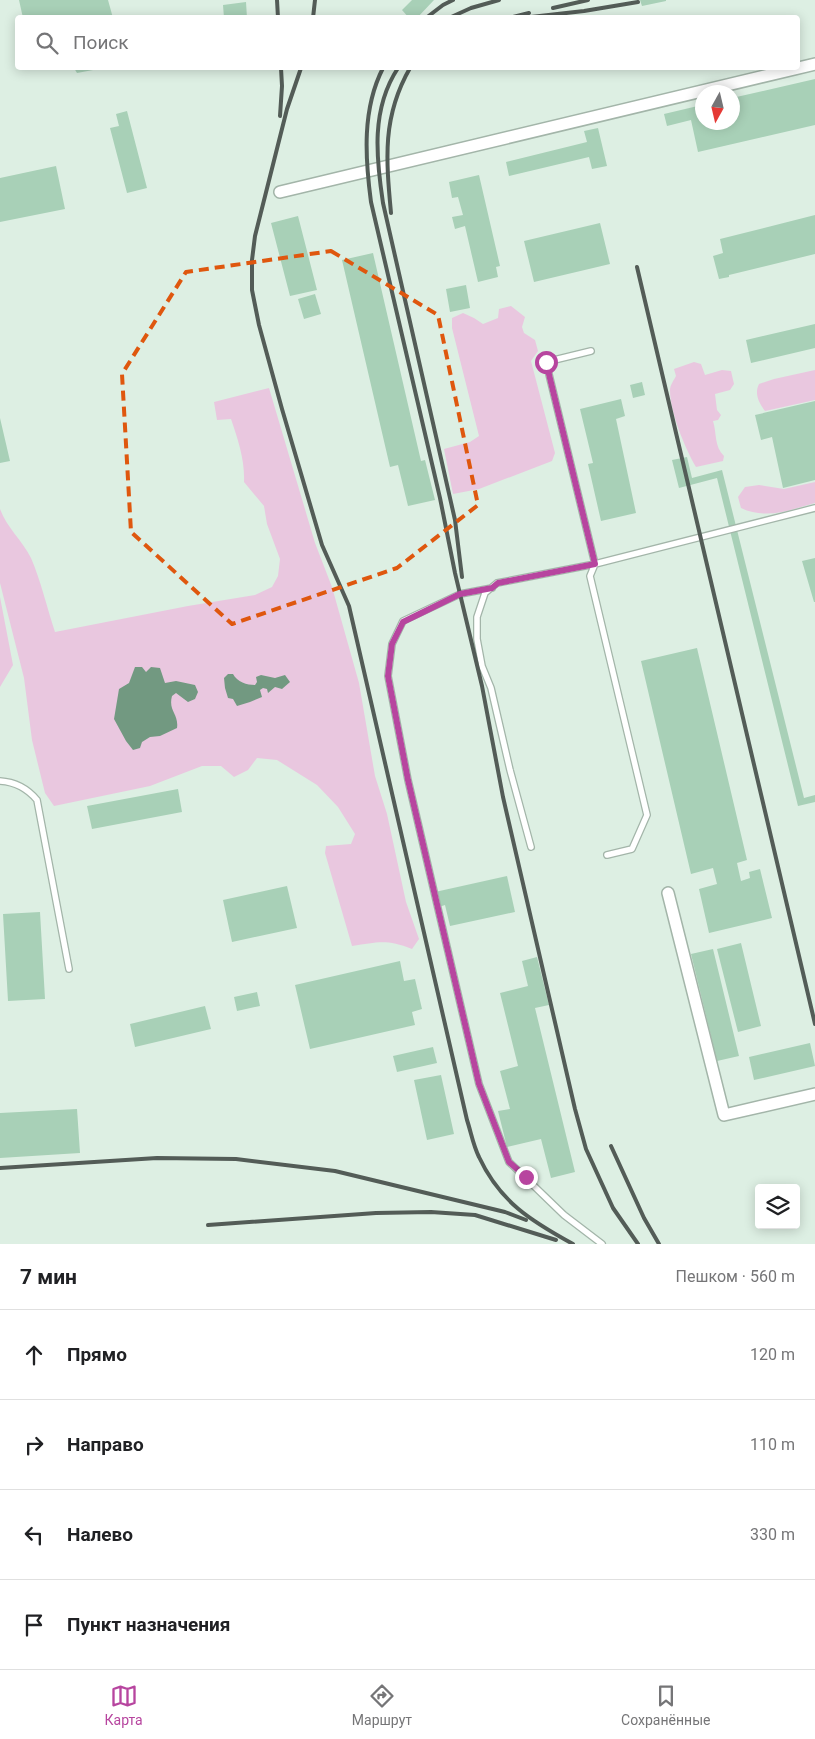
<!DOCTYPE html>
<html lang="ru">
<head>
<meta charset="utf-8">
<style>
  body { margin:0; font-family:Roboto,sans-serif; background:#f6f6f6; color:#202124 }
  .controls { position:absolute; right:15px; bottom:15px; display:grid; overflow:hidden; border-radius:5px; box-shadow:0 2px 12px #0003 }
  .controls button { width:45px; height:45px; display:grid; place-items:center; padding:0; border:0; border-bottom:1px solid #e0e0e0; background:#fff; color:#202124; font:25px sans-serif }
  .compass { position:absolute; left:695px; top:85px; width:45px; height:45px; border-radius:50%; background:#fff; box-shadow:0 2px 12px #0003; rotate:188deg }
  .stop { position:absolute; width:15px; height:15px; margin:-11px; border:4px solid #b7459f; border-radius:50%; background:#fff }
  .stop.end { background:#b7459f; border-color:#fff; box-shadow:0 1px 5px #0008 }
  .list { margin:0; padding:0; list-style:none }
  h2 { display:flex; justify-content:space-between; align-items:center; height:65px; margin:0; padding:0 20px; font-size:21px }
  h2 small { font-size:16px; font-weight:400; color:#757577 }
  .list li { display:grid; grid-template-columns:32px 1fr auto; gap:15px; align-items:center; box-sizing:border-box; height:90px; padding:0 20px; border-top:1px solid #e0e0e0 }
  .list b { display:block; font-size:19px; white-space:nowrap }
  .list em { font-size:16px; font-style:normal; color:#757577 }
  .icon { flex:none; width:28px; height:28px; fill:none; stroke:currentColor; stroke-width:2; stroke-linecap:round; stroke-linejoin:round }
  .map { position:relative; flex:none; width:815px; height:1244px; overflow:hidden }
  .search { position:absolute; background:#fff; box-shadow:0 2px 12px #0003; left:15px; right:15px; top:15px; height:55px; display:flex; align-items:center; gap:12px; box-sizing:border-box; padding:0 18px; border-radius:5px; color:#757577; font-size:19px }
  .sheet { height:425px; background:#fff }
  nav { display:flex; justify-content:space-around; align-items:center; box-sizing:border-box; height:70px; border-top:1px solid #e0e0e0; background:#fff; font-size:14px; color:#757577 }
  nav a { display:grid; justify-items:center; gap:2px }
  nav .on { color:#b7459f }
  .map>svg:first-child { display:block }
  .green { fill:#e9c7df }
  .water { fill:#729981 }
  .building { fill:#a8d0b7 }
  .lines { fill:none; stroke-linecap:round; stroke-linejoin:round }
  .service-casing { stroke:#a3b5a9; stroke-width:8 }
  .minor-casing { stroke:#a3b5a9; stroke-width:14 }
  .service { stroke:#fff; stroke-width:5.5 }
  .minor { stroke:#fff; stroke-width:11 }
  .rail { stroke:#535c57; stroke-width:4 }
  .route { stroke:#b7459f; stroke-width:6 }
  .marked { fill:none; stroke:#df570e; stroke-width:4; stroke-dasharray:10 6; stroke-linejoin:round }
</style>
</head>
<body>
<div class="map">
<svg width="815" height="1244" viewBox="0 0 815 1244">
  <rect width="100%" height="100%" fill="#ddefe3"/>
  <path class="green" d="M511,306L525,317L522,327L524,333L535,340L538,351L531,361L555,453L552,461L479,489L453,494L444,449L470,442L479,436L452,328V318L463,313L474,318L483,324L498,318L499,309Z
    M694,362L701,364L705,375L722,370L731,371L734,384L730,390L715,394L717,410L721,415L718,420L713,421C717,434 714,446 724,456L723,461L696,467C685,448 670,412 670,390C670,385 674,380 676,376L674,369Z
    M815,370V400L765,411C759,403 754,394 759,384L774,379Z
    M269,388L315,543L332,587L359,683L375,776L387,814L406,902L419,939L412,949C387,939 378,942 352,946L325,853L326,846L351,844L355,834L338,807L317,785L277,760L257,758L248,770L234,777L221,766H202L150,786L54,806L45,793L32,740L24,678L0,583V509C7,528 22,540 31,558C41,581 47,608 55,632L188,606L255,595L272,587L278,576L280,559L267,524L264,506L244,482C245,460 238,440 231,419L217,420L214,402Z
    M815,482V503C790,510 766,520 741,508L738,497L745,487L759,485L784,489Z
    M0,597L13,665L0,687Z"/>
  <path class="water" d="M135,667H142L146,672L151,667L160,668L165,683L176,681L195,685L198,692L195,699L188,702L176,693L172,696C168,711 179,714 177,728L160,736L150,737L142,742L140,748L133,750L126,741L114,719L119,689L129,683Z
    M228,674H233C237,682 247,685 255,685L257,682L256,677L261,675L275,678L285,675L290,682L282,689L275,687L268,693L267,689L263,688L260,690L262,697L250,702L237,706L233,699L228,698L225,688L224,678Z"/>
  <path class="building" d="M19,0H108L113,18H23Z
    M412,0H434L417,18H409L402,10Z
    M640,0H666V1L642,6Z
    M246,2L247,18H224L223,5Z
    M74,68H93V70L77,73Z
    M815,79V125L698,152L691,120L667,126L664,114L702,105V122H732V98Z
    M127,111L147,188L127,193L110,128L119,126L116,114Z
    M598,128L607,166L592,169L589,157L509,176L506,162L587,142L584,131Z
    M56,166L65,209L0,222V178Z
    M479,175L500,266L496,267L498,277L478,282L465,226L455,229L452,217L463,215L458,197L452,198L449,182Z
    M815,215V254L729,275V277L719,279L713,256L723,253L720,239Z
    M298,216L317,290L290,296L271,223Z
    M600,223L610,264L534,282L524,241Z
    M373,253L421,461L425,460L435,500L408,506L398,465L390,467L342,260Z
    M466,285L470,308L450,312L446,289Z
    M315,294L321,314L304,319L298,299Z
    M815,324V348L751,363L746,340Z
    M642,382L645,395L633,398L630,385Z
    M621,399L625,416L616,419L636,513L601,521L588,464L593,463L580,409Z
    M815,401V480L783,488L772,437L761,440L755,415Z
    M0,418L10,461L0,463Z
    M687,457L692,478L722,470L804,798L815,795V802L798,806L717,478L679,488L672,460Z
    M815,558V602H814L802,561Z
    M697,648L747,860L737,863L741,881L750,878L749,872L760,869L772,918L709,933L699,889L717,884L713,868L691,874L641,661Z
    M178,789L182,812L92,829L87,806Z
    M507,876L515,912L450,926L445,905L439,907L435,892Z
    M287,886L297,928L232,942L223,900Z
    M40,912L45,999L8,1001L3,914Z
    M741,943L761,1026L738,1032L717,949Z
    M713,949L739,1056L717,1061L691,954Z
    M537,957L549,1005L535,1008L575,1172L551,1178L541,1139L507,1147L498,1111L510,1109L500,1071L518,1066L500,993L528,986L522,961Z
    M400,961L404,981L415,979L422,1009L412,1012L415,1025L310,1049L295,985Z
    M257,992L260,1006L237,1011L234,997Z
    M205,1006L211,1029L135,1047L130,1024Z
    M810,1043L815,1066L754,1080L749,1057Z
    M433,1047L437,1063L397,1072L393,1056Z
    M441,1075L454,1134L427,1140L414,1080Z
    M77,1109L80,1153L0,1158V1113Z"/>
  <g class="lines">
    <defs>
      <path id="service" d="M591,351L546,362L595,564L815,508
        M492,588L460,594L403,621L392,644L388,676L408,780L479,1084L509,1162L564,1215L602,1244
        M0,781C16,782 27,788 37,800L69,969
        M531,847L510,770L491,688L482,666L477,639V617L485,593L497,583L595,564L590,576L647,815L632,849L607,855"/>
      <path id="minor" d="M280,192L815,64
        M668,893L724,1115L815,1094"/>
    </defs>
    <use href="#service" class="service-casing"/>
    <use href="#minor" class="minor-casing"/>
    <use href="#service" class="service"/>
    <use href="#minor" class="minor"/>
    <path class="rail" d="M277,0L278,18
      M553,8L588,0
      M313,18L315,0
      M426,18L443,5L453,0
      M449,18L471,8L499,0
      M509,18L529,13
      M522,18L584,11L638,2
      M301,68L287,109L255,236L252,260V290L259,325L282,409L322,545L349,606L467,1120C471,1132 473,1145 479,1157C500,1202 531,1221 573,1244
      M383,68C362,109 365,157 371,202L440,498L455,573L482,686L503,797L575,1109L586,1149L613,1208L638,1244
      M398,68C371,109 376,157 383,203L455,520L462,577
      M280,116L282,86L281,68
      M391,213C386,159 382,117 410,68
      M637,267L815,1024
      M611,1146L644,1218L659,1244
      M0,1168L157,1158L236,1159L335,1171L505,1212L526,1220
      M208,1225L376,1213L431,1212L475,1215L556,1240"/>
  </g>
  <g class="lines">
    <path class="route" d="M526,1177L509,1162L479,1084L408,780L388,676L392,644L403,622L460,594L492,588L498,583L595,564L546,362"/>
  </g>
  <path class="marked" d="M331,251L438,315L478,505L397,568L232,624L131,532L122,374L186,272Z"/>
</svg>
<div class="controls">
<button><svg class="icon" aria-label="layers" viewBox="0 0 24 24"><path d="M12 4l9 5-9 5-9-5zM3 14l9 5 9-5"/></svg></button>
</div>
<svg class="compass" viewBox="-18 -18 36 36"><path d="M0-13l5 13h-10z" fill="#e53935"/><path d="M0 13l5-13h-10z" fill="#757577"/></svg>
<div class="stop" style="left:546px;top:362px"></div>
<div class="stop end" style="left:526px;top:1177px"></div>
<div class="search"><svg class="icon" aria-label="search" viewBox="0 0 24 24"><circle cx="10" cy="10" r="6"/><path d="M15 15l6 6"/></svg>Поиск</div>
</div>
<section class="sheet">
<h2>7 мин<small>Пешком · 560 m</small></h2>
<ul class="list">
<li><svg class="icon" aria-label="ahead" viewBox="0 0 24 24"><path d="M12 20V5M6 11l6-6 6 6"/></svg><div><b>Прямо</b></div><em>120 m</em></li>
<li><svg class="icon" aria-label="right" viewBox="0 0 24 24"><path d="M7 20v-9h11M14 6l5 5-5 5"/></svg><div><b>Направо</b></div><em>110 m</em></li>
<li><svg class="icon" aria-label="left" viewBox="0 0 24 24"><path d="M17 20v-9H6M10 6l-5 5 5 5"/></svg><div><b>Налево</b></div><em>330 m</em></li>
<li><svg class="icon" aria-label="arrive" viewBox="0 0 24 24"><path d="M6 21V4h12l-3 4 3 4H6"/></svg><div><b>Пункт назначения</b></div></li>
</ul>
</section>
<nav>
<a class="on"><svg class="icon" aria-label="map" viewBox="0 0 24 24"><path d="M3 6l6-2 6 2 6-2v14l-6 2-6-2-6 2zM9 4v14M15 6v14"/></svg>Карта</a>
<a><svg class="icon" aria-label="directions" viewBox="0 0 24 24"><path d="M12 3l9 9-9 9-9-9zM9 14v-3h6M13 9l2 2-2 2"/></svg>Маршрут</a>
<a><svg class="icon" aria-label="saved" viewBox="0 0 24 24"><path d="M7 4h10v16l-5-4-5 4z"/></svg>Сохранённые</a>
</nav>
</body>
</html>
